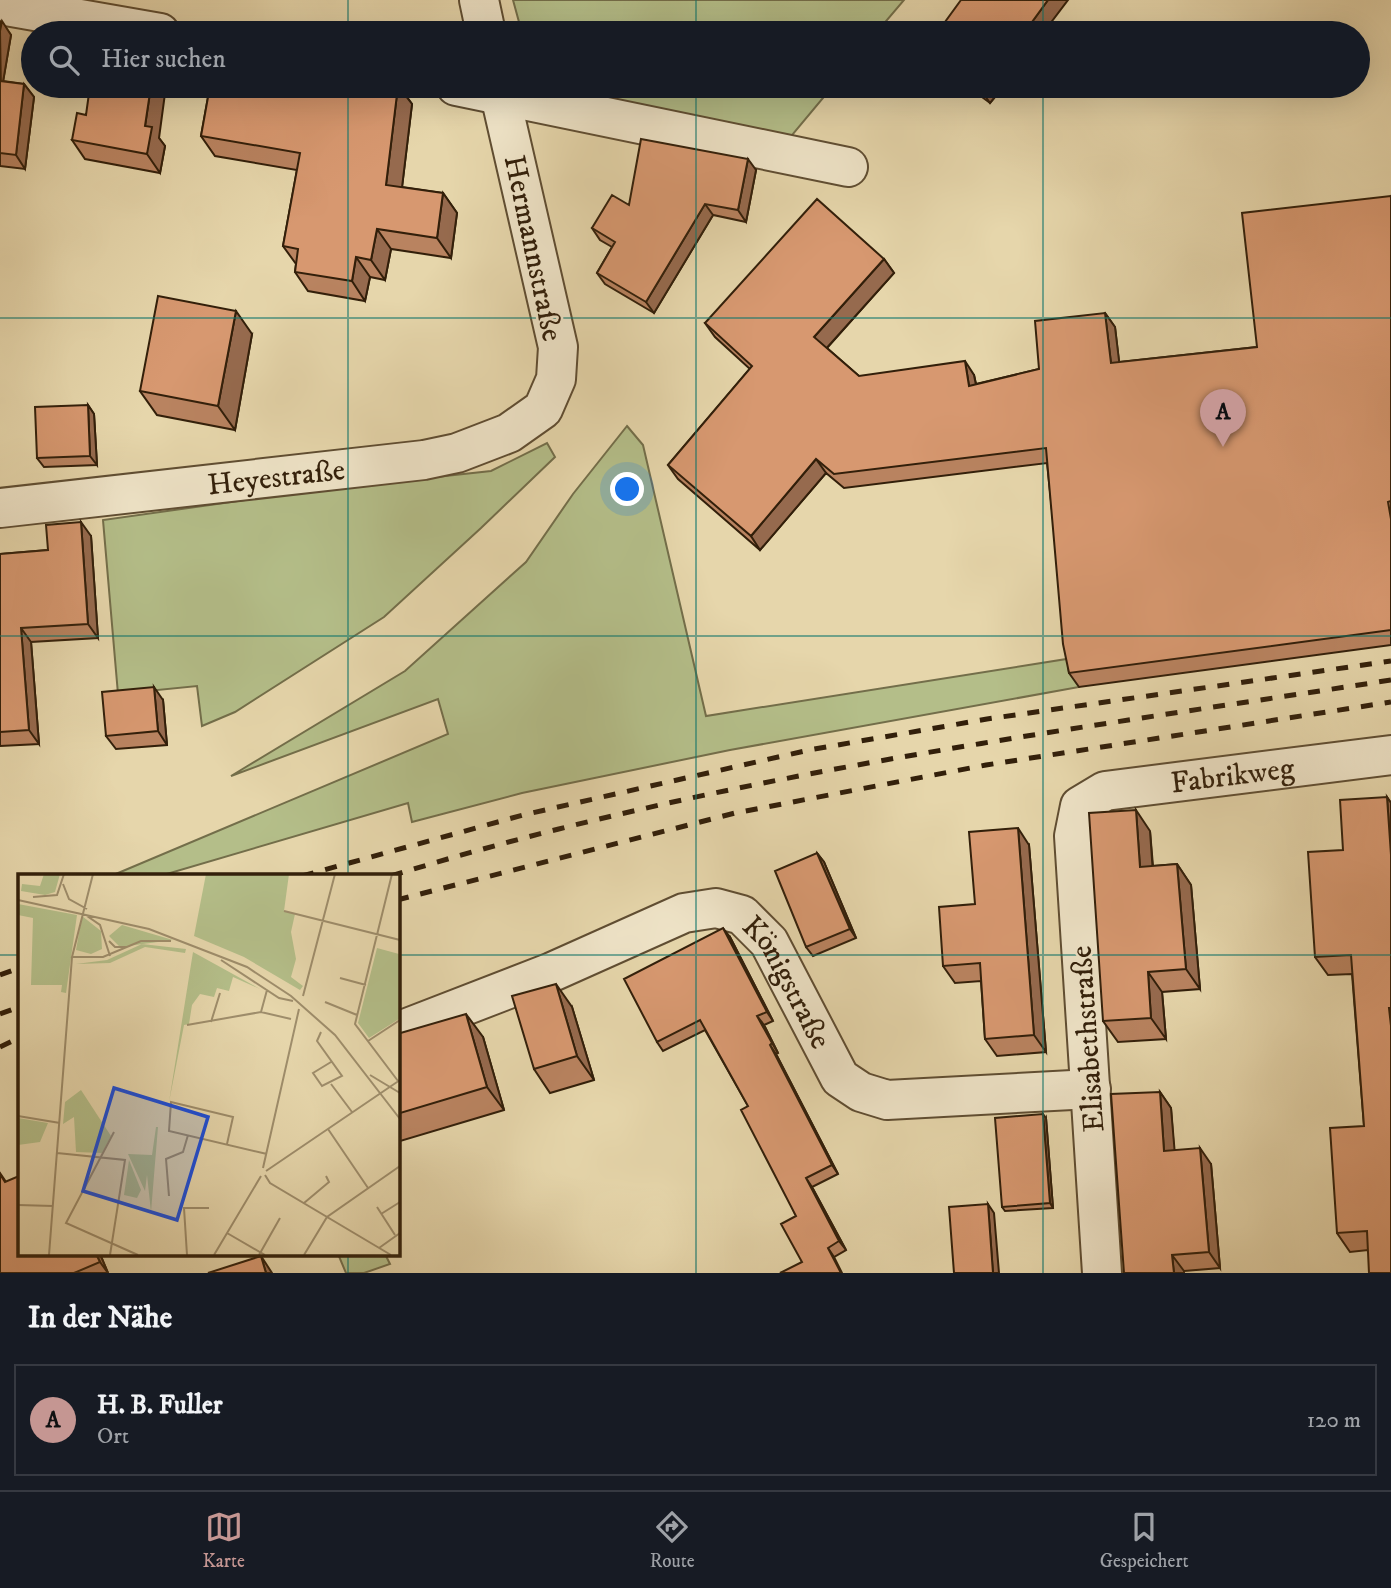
<!DOCTYPE html>
<html lang="de">
<head>
<meta charset="utf-8">
<style>
  body { margin:0; font-family:"IM FELL DW Pica",serif; background:#20242c; color:#f1f3f6 }
  .you { position:absolute; left:628px; top:490px; width:24px; height:24px; margin:-18px; border:5px solid #fff; border-radius:50%; background:#1a73e8; box-shadow:0 0 0 10px #1a73e833 }
  .badge { display:grid; place-items:center; width:46px; height:46px; border-radius:50%; background:#c59692; color:#111; font-size:23px; font-weight:700 }
  .pin { position:absolute; translate:-50% -58px; filter:drop-shadow(0 2px 4px #0008) }
  .pin::after { content:''; position:absolute; top:37px; width:24px; height:21px; background:inherit; clip-path:polygon(0 0,100% 0,50% 100%) }
  .list { margin:0; padding:0; list-style:none }
  h2 { display:flex; justify-content:space-between; align-items:center; height:91px; margin:0; padding:0 28px; font-size:30px }
  h2 small { font-size:23px; font-weight:400; color:#9ea1a6 }
  .list li { display:grid; grid-template-columns:46px 1fr auto; gap:21px; align-items:center; box-sizing:border-box; height:112px; margin:0 14px 14px; padding:0 14px; border:2px solid #363941; border-radius:0px }
  .list b { display:block; font-size:26px; white-space:nowrap }
  .list p { margin:0; font-size:23px; white-space:nowrap; color:#9ea1a6 }
  .list em { font-size:23px; font-style:normal; color:#9ea1a6 }
  .icon { flex:none; width:38px; height:38px; fill:none; stroke:currentColor; stroke-width:2; stroke-linecap:round; stroke-linejoin:round }
  .map { position:relative; flex:none; width:1391px; height:1273px; overflow:hidden }
  .search { position:absolute; background:#171b24; box-shadow:0 7px 28px #0002; left:21px; right:21px; top:21px; height:77px; display:flex; align-items:center; gap:18px; box-sizing:border-box; padding:0 24px; border-radius:38px; color:#9ea1a6; font-size:26px }
  .sheet { height:217px; background:#171b24 }
  nav { display:flex; justify-content:space-around; align-items:center; box-sizing:border-box; height:98px; border-top:2px solid #363941; background:#171b24; font-size:19px; color:#9ea1a6 }
  nav a { display:grid; justify-items:center; gap:4px }
  nav .on { color:#c59692 }
  .map>svg:first-child { display:block }
  .green { fill:#b4be89; stroke:#736e4a; stroke-width:2 }
  .lines { fill:none; stroke-linecap:round; stroke-linejoin:round }
  .street-casing { stroke:#5f4d32; stroke-width:42 }
  .street { stroke:#efe4c8; stroke-width:38 }
  .rail { stroke:#321f0a; stroke-width:5; stroke-dasharray:12 12; stroke-linecap:butt }
  .wall { fill:#b98360; stroke:#321f0a; stroke-width:2 }
  .shaded-wall { fill:#966a4e; stroke:#321f0a; stroke-width:2 }
  .building { fill:#d79870; stroke:#321f0a; stroke-width:2 }
  .grid { fill:none; stroke:#0f766e; stroke-width:2; stroke-opacity:0.55 }
  .labels { text-anchor:middle; stroke-width:5; stroke-linejoin:round; paint-order:stroke }
  .street-label { font-size:30px; fill:#321f0a; stroke:#efe4c8 }
  .inset-road { fill:none; stroke:#9e8d6b; stroke-width:2 }
  .view { fill:#1d4ed8; fill-opacity:0.15; stroke:#1d4ed8; stroke-width:3.5 }
  .inset-edge { fill:none; stroke:#321f0a; stroke-width:3.5 }
</style>
</head>
<body>
<div class="map">
<svg width="1391" height="1273" viewBox="0 0 1391 1273">
  <rect width="100%" height="100%" fill="#e6d6ab"/>
  <filter id="stains"><feTurbulence type="fractalNoise" baseFrequency=".00286" numOctaves="4"/><feColorMatrix values="0 0 0 0 .2 0 0 0 0 .09 0 0 0 0 .02 0 0 0 .5 -.17"/></filter>
  <radialGradient id="worn" r=".72"><stop offset=".6" stop-color="#630" stop-opacity="0"/><stop offset="1" stop-color="#630" stop-opacity=".3"/></radialGradient>
  <path class="green" d="M513,0H904L876,33H522Z
    M535,86H833L783,146Z
    M627,426L643,445L706,716L1073,658L1079,687L730,750L522,793L412,822L408,803L160,876H111L448,734L438,699L231,776L405,671L526,562L573,494Z
    M547,443L555,457L481,528L384,617L235,712L202,726L197,686L118,694L103,520L317,490L491,471Z
    M338,1254H385L390,1264L364,1273H346Z"/>
  <g class="lines">
    <defs>
      <g id="street">
        <path d="M479,0L486,33"/>
        <path d="M0,5L160,33"/>
        <path d="M456,86L848,167"/>
        <path id="s1" d="M0,508L424,460L457,453L509,433L543,409L556,379L558,347L498,86"/>
        <path id="s2" d="M397,1032L552,972L684,913L716,908L742,915L769,942L840,1078L861,1092L887,1100L1091,1089"/>
        <path id="s3" d="M1102,1273L1074,836L1080,806L1105,791L1391,755"/>
      </g>
    </defs>
    <use href="#street" class="street-casing"/>
    <use href="#street" class="street"/>
    <path class="rail" d="M302,876L523,815L809,750L987,719L1391,661
      M391,876C716,775 1056,732 1391,680
      M397,900L735,813L986,765L1391,702
      M0,975L19,968
      M0,1014L19,1007
      M0,1047L19,1038"/>
  </g>
  <path class="wall" d="M0,21L11,35L3,81L24,84L34,97L25,169L0,166Z
    M210,86H399L412,104L402,187L443,193L457,213L451,258L391,249L385,280L370,277L365,301L308,291L295,272L296,264L283,246L297,170L215,156L201,136Z
    M967,86H1004L990,103Z
    M159,138L165,146L160,173L85,159L72,140Z
    M756,170L746,222L713,215L654,313L605,284L597,273L612,247L600,240L592,228L629,205Z
    M1391,196V645L1079,687L1069,673L1047,463L844,488L826,473L760,550L678,479L668,465L750,369L715,337L705,323L884,259L894,273L827,348L859,376L974,375L976,384L1039,369L1105,313L1115,327L1119,362L1257,347Z
    M252,334L235,430L157,415L140,391Z
    M88,405L94,414L97,465L44,467L37,458Z
    M91,536L98,638L31,642L39,744L0,746V554L48,550Z
    M163,700L167,745L116,749L106,736Z
    M1387,797L1391,803V1273L1368,1250L1350,1252L1337,1233L1364,1126L1352,974L1328,975L1315,957L1343,850Z
    M1150,831L1153,866L1177,864L1191,885L1200,989L1162,992L1166,1039L1118,1042L1103,1021Z
    M1029,845L1046,1052L997,1056L985,1039L981,981L955,983L943,966L975,904Z
    M817,853L824,862L856,938L813,956L806,947Z
    M730,937L773,1021L764,1025L778,1053L776,1054L838,1174L812,1187L846,1250L834,1257L802,1262L796,1216L748,1106L705,1030L663,1051L657,1042Z
    M572,1007L594,1080L550,1093L534,1069Z
    M397,1034L483,1037L504,1110L397,1142Z
    M1160,1092L1171,1108L1174,1150L1211,1164L1220,1268L1184,1271L1124,1273Z
    M1046,1118L1053,1208L1005,1211L1002,1207Z
    M0,1173L6,1182L19,1254H100L108,1273H0Z"/>
  <path class="shaded-wall" d="M1048,0H1068L1043,33H1024Z
    M2,21L11,35L1,94L0,31Z
    M24,84L34,97L25,169L16,155Z
    M151,86H166L159,138L165,146L160,173L147,154L145,126Z
    M398,86L412,104L400,204L386,185Z
    M984,86H1004L990,103L981,90Z
    M748,159L756,170L746,222L738,210Z
    M443,193L457,213L451,258L437,238Z
    M705,204L713,215L654,313L646,302Z
    M377,229L391,249L385,280L371,260Z
    M356,257L370,277L365,301L352,281Z
    M884,259L894,273L824,351L814,337Z
    M236,311L252,334L235,430L218,406Z
    M1105,313L1115,327L1121,377L1111,363Z
    M965,361L974,375L979,400L969,386Z
    M88,405L94,414L97,465L90,456Z
    M816,459L826,473L760,550L751,536Z
    M81,522L91,536L98,638L88,624Z
    M21,628L31,642L39,744L29,730Z
    M154,687L163,700L167,745L158,731Z
    M1387,797L1391,803V855Z
    M1136,810L1150,831L1154,888L1140,867Z
    M1018,828L1029,845L1046,1052L1034,1035Z
    M817,853L824,862L856,938L850,929Z
    M1177,864L1191,885L1200,989L1186,969Z
    M723,928L730,937L773,1021L767,1012Z
    M1148,972L1162,992L1166,1039L1151,1018Z
    M556,984L572,1007L594,1080L577,1056Z
    M466,1014L483,1037L504,1110L487,1087Z
    M757,1016L764,1025L778,1053L772,1043Z
    M770,1045L776,1054L838,1174L832,1165Z
    M1160,1092L1171,1108L1176,1167L1164,1151Z
    M1043,1114L1046,1118L1053,1208L1050,1203Z
    M1200,1148L1211,1164L1220,1268L1209,1252Z
    M806,1178L812,1187L846,1250L839,1241Z
    M988,1204L994,1213L999,1273H993Z
    M828,1248L834,1257L842,1273H841Z
    M96,1254H100L108,1273L100,1262Z
    M1172,1255L1184,1271V1273H1174Z
    M261,1256L272,1273H266Z"/>
  <path class="building" d="M961,0H1048L1024,33H937Z
    M98,31L115,33H98Z
    M0,81L24,84L16,155L0,153Z
    M90,86H151L145,126L152,127L147,154L72,140L77,113L86,115Z
    M210,86H398L386,185L443,193L437,238L377,229L371,260L356,257L352,281L295,272L298,249L283,246L300,153L201,136Z
    M975,86H984L981,90Z
    M641,139L748,159L738,210L705,204L646,302L597,273L615,242L592,228L612,195L629,205Z
    M1391,196V501L1388,502L1391,519V630L1069,673L1063,644L1046,448L834,474L816,459L751,536L668,465L752,366L705,323L817,199L884,259L814,337L859,376L965,361L969,386L1039,369L1035,321L1105,313L1111,363L1257,347L1242,213Z
    M158,296L236,311L218,406L140,391Z
    M88,405L90,456L37,458L35,407Z
    M81,522L88,624L21,628L29,730L0,732V554L48,550L46,525Z
    M154,687L158,731L106,736L102,692Z
    M1387,797L1391,855V1008H1389L1391,1026V1273H1369L1367,1231L1337,1233L1330,1128L1364,1126L1351,955L1315,957L1308,852L1343,850L1340,800Z
    M1136,810L1140,867L1177,864L1186,969L1148,972L1151,1018L1103,1021L1089,813Z
    M1018,828L1034,1035L985,1039L980,963L943,966L939,907L975,904L969,832Z
    M817,853L850,929L806,947L775,871Z
    M723,928L767,1012L757,1016L772,1043L770,1045L832,1165L806,1178L839,1241L828,1248L841,1273H780L802,1262L781,1224L796,1216L741,1110L748,1106L700,1020L657,1042L624,979Z
    M556,984L577,1056L534,1069L512,996Z
    M466,1014L487,1087L397,1114V1034Z
    M1160,1092L1164,1151L1200,1148L1209,1252L1172,1255L1174,1273H1124L1111,1094Z
    M1043,1114L1050,1203L1002,1207L995,1118Z
    M0,1174L5,1182L19,1176V1254H96L100,1262L74,1273H0Z
    M988,1204L993,1273H954L949,1207Z
    M261,1256L266,1273H208Z"/>
  <path class="grid" d="M348,0V33M696,0V33M1043,0V33M348,86V876M696,86V1273M1043,86V1273M0,318H1391M0,636H1391M0,955H19M397,955H1391M348,1254V1273"/>
  <g class="labels">
    <g class="street-label">
      <text transform="translate(534 248) rotate(78)" y="10">Hermannstraße</text>
      <text dy="10" stroke="none"><textPath href="#s1" startOffset="278">Heyestraße</textPath></text>
      <text dy="10" stroke="none"><textPath href="#s3" startOffset="626">Fabrikweg</textPath></text>
      <text dy="10" stroke="none"><textPath href="#s2" startOffset="452">Königstraße</textPath></text>
      <text transform="translate(1087 1039) rotate(-94)" y="10">Elisabethstraße</text>
    </g>
  </g>
  <g transform="translate(18 874)">
    <rect width="382" height="382" fill="#e6d6ab"/>
    <path d="M26,0H42L37,18L27,21L3,17L4,10L22,12ZM188,0H271L266,37L277,40L273,58L278,85L273,103L285,112L282,116L226,83L176,62ZM0,30L59,41L48,119L43,118L44,111H13L15,44L0,41ZM64,42L83,57L84,75L73,80L58,76ZM104,51L155,66L102,73L91,62ZM124,70L168,75L167,79L127,73L92,89L58,90L89,86ZM359,74L381,80V145L351,164L340,149ZM175,78L242,115L215,103L211,117L199,114L196,123L182,120L174,131L171,150L166,151L151,228ZM63,216L93,262L84,279L58,278L56,243L45,250L47,228ZM0,244L30,249L22,268L0,271ZM138,253H140L133,338L129,301L127,317L110,280L134,281ZM111,286L123,316L119,324L106,321Z" fill="#b4be89"/>
    <path class="inset-road" d="M75,0L54,83H85L123,67H153M374,0L337,150L380,207M45,10L51,25L69,35M15,23L39,21L46,0M0,26L131,55L229,93L273,122L317,161L382,245M266,37L382,66M69,42L82,51L92,82M91,67L97,73H110M203,86L261,124L275,127M322,104L348,111M285,122L317,0M307,128L339,141M243,138L249,116M193,148L202,119M169,151L243,138L273,145M303,158L299,167L324,202L304,212L295,199L313,188M350,167L382,146M352,201L382,219M313,210L334,238M0,242L42,249M310,255L350,314M96,258L48,349L120,381M209,270L215,243L153,228L151,257L249,280M39,279L107,286L92,381M245,294L281,135M248,297L382,206M247,301L252,309L373,381M151,322L148,285L165,278L170,261M286,329L311,308L308,302M0,331L35,332M359,333L377,361M363,340L382,328M209,359L247,381M361,374L382,359M31,381L54,83M169,381L166,334H191M196,381L243,302M241,381L262,344M286,381L309,343L382,292"/>
    <path class="view" d="M96,214L190,243L159,346L65,317Z"/>
    <rect width="382" height="382" class="inset-edge"/>
  </g>
  <rect width="100%" height="100%" filter="url(#stains)"/>
  <rect width="100%" height="100%" fill="url(#worn)"/>
</svg>
<div class="you"></div>
<div class="pin badge" style="left:1223px;top:447px">A</div>
<div class="search"><svg class="icon" aria-label="search" viewBox="0 0 24 24"><circle cx="10" cy="10" r="6"/><path d="M15 15l6 6"/></svg>Hier suchen</div>
</div>
<section class="sheet">
<h2>In der Nähe<small></small></h2>
<ul class="list">
<li><span class="badge">A</span><div><b>H. B. Fuller</b><p>Ort</p></div><em>120 m</em></li>
</ul>
</section>
<nav>
<a class="on"><svg class="icon" aria-label="map" viewBox="0 0 24 24"><path d="M3 6l6-2 6 2 6-2v14l-6 2-6-2-6 2zM9 4v14M15 6v14"/></svg>Karte</a>
<a><svg class="icon" aria-label="directions" viewBox="0 0 24 24"><path d="M12 3l9 9-9 9-9-9zM9 14v-3h6M13 9l2 2-2 2"/></svg>Route</a>
<a><svg class="icon" aria-label="saved" viewBox="0 0 24 24"><path d="M7 4h10v16l-5-4-5 4z"/></svg>Gespeichert</a>
</nav>
</body>
</html>
